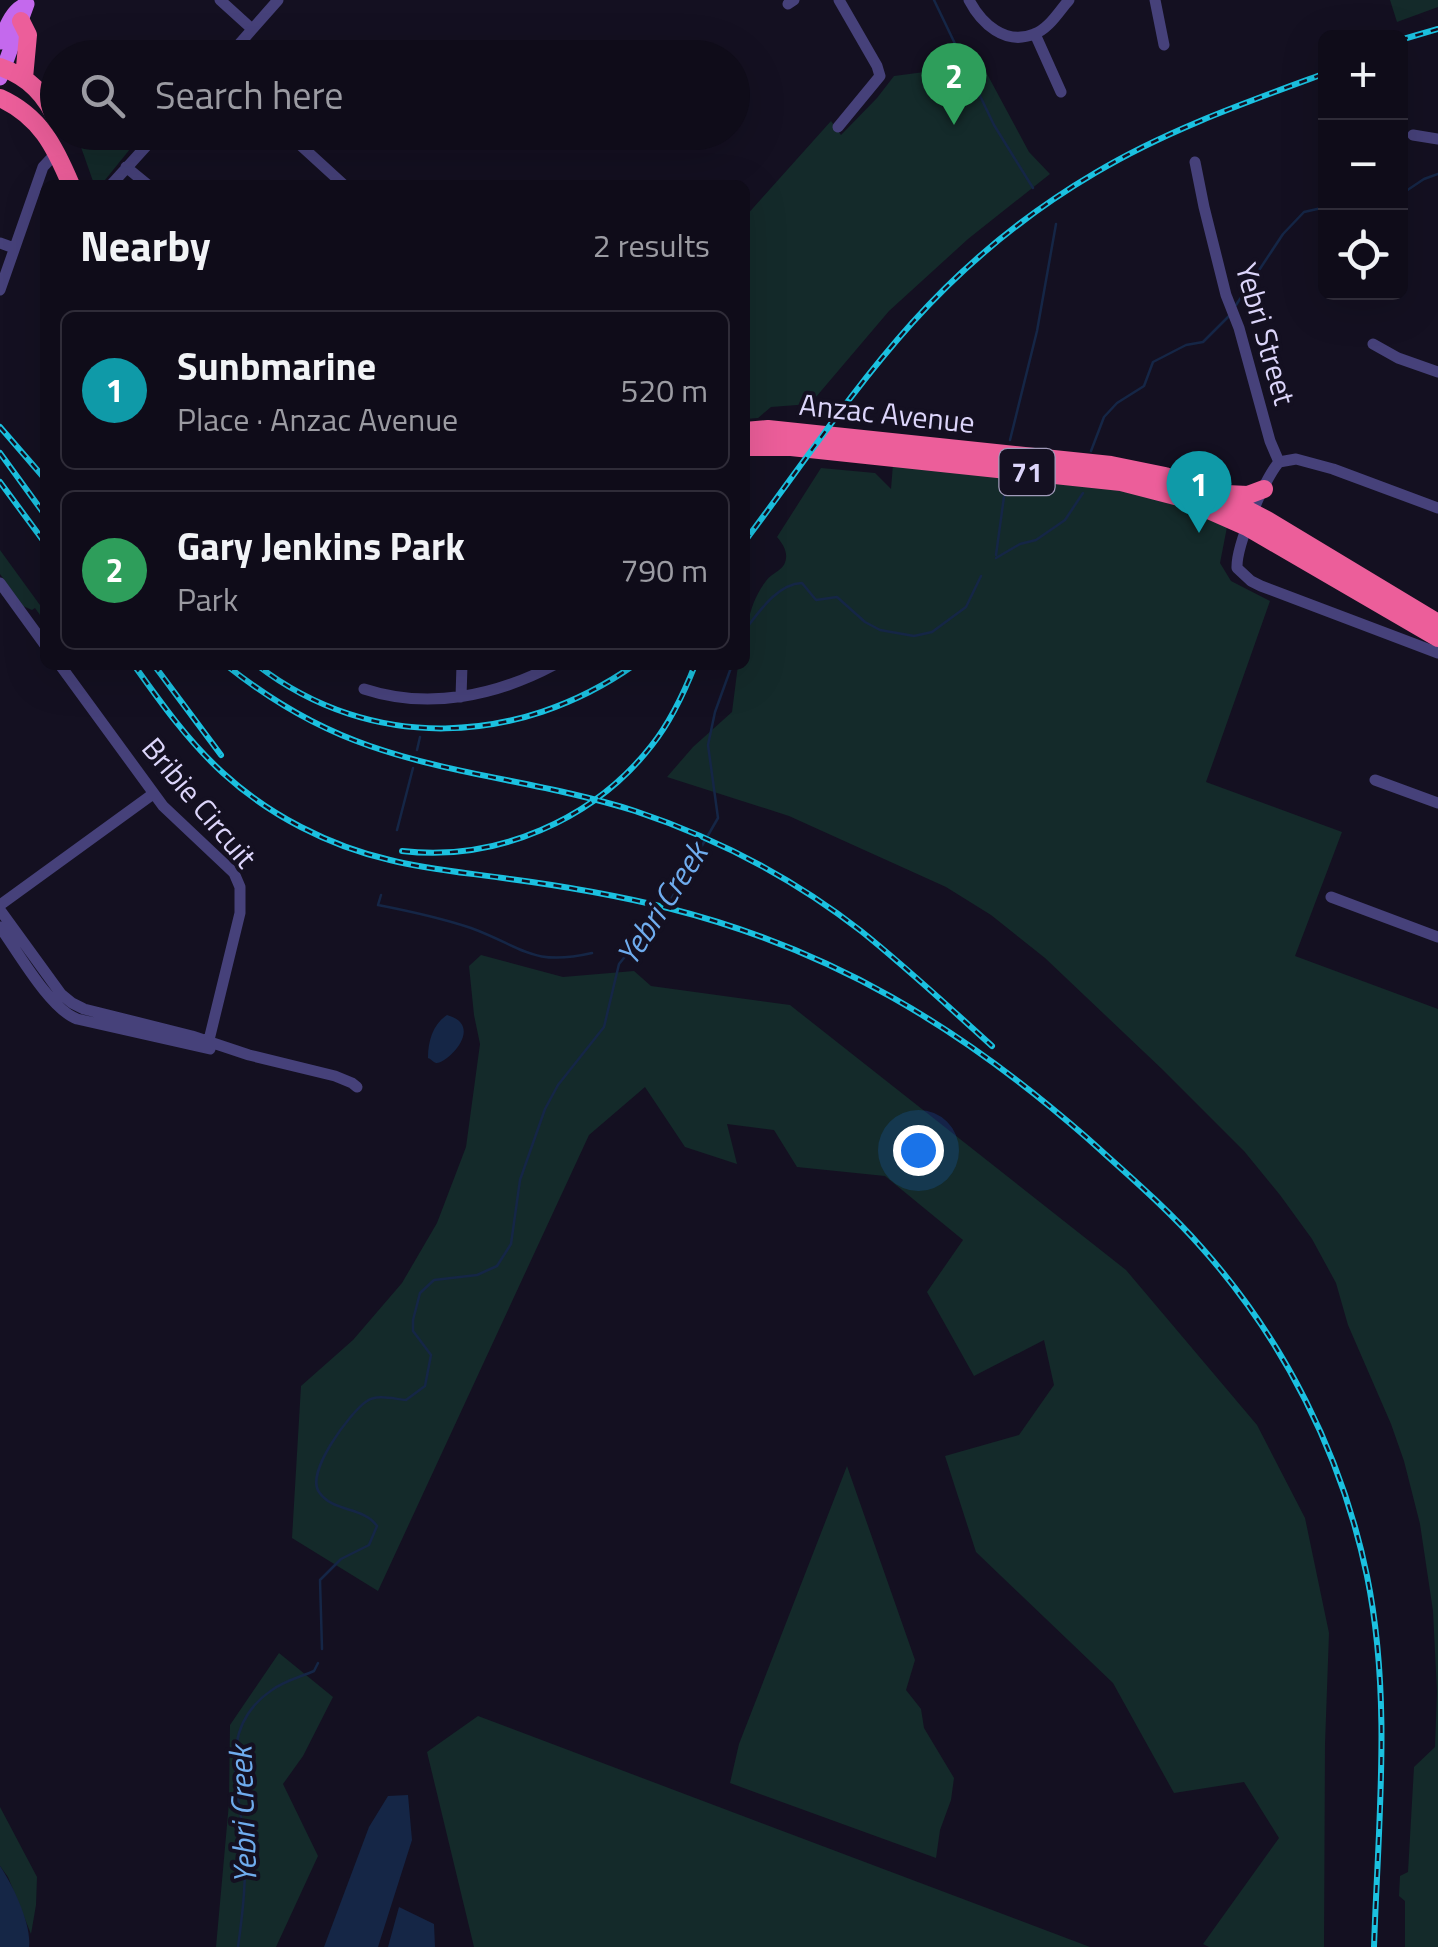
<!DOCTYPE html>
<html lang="en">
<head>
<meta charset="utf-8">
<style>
  body { margin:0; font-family:"Titillium Web",sans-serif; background:#1d1a26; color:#f1f3f6 }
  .controls { position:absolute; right:30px; top:30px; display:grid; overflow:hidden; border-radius:15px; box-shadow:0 10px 40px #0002 }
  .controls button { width:90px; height:90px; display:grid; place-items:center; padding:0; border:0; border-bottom:2px solid #2f2c38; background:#0f0c19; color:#f1f3f6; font:50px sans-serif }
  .you { position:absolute; left:918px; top:1150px; width:35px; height:35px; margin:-25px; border:8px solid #fff; border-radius:50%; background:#1a73e8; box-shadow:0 0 0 15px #1a73e833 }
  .badge { display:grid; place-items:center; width:65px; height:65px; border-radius:50%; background:#1bc1e0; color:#fff; font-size:32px; font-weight:700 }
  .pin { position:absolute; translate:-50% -82px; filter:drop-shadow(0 2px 5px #0008) }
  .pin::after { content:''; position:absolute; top:52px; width:35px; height:30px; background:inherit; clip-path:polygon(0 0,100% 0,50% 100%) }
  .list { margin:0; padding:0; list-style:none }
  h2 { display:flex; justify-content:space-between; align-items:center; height:130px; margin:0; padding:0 40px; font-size:42px }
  h2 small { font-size:32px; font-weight:400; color:#9b9ba2 }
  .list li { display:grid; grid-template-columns:65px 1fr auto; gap:30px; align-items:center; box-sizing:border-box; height:160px; margin:0 20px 20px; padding:0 20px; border:2px solid #2f2c38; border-radius:15px }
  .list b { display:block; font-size:38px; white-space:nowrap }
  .list p { margin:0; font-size:32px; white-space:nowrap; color:#9b9ba2 }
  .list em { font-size:32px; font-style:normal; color:#9b9ba2 }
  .icon { flex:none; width:55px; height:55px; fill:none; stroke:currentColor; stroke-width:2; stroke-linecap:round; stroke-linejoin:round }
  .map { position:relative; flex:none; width:1438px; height:1947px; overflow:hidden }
  .search { position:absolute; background:#0f0c19; box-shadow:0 10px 40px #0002; left:40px; top:40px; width:710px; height:110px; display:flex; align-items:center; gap:25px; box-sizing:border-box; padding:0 35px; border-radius:55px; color:#9b9ba2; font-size:38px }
  .panel { position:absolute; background:#0f0c19; box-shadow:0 10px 40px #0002; left:40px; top:180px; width:710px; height:490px; border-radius:15px }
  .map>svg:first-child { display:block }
  .green { fill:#142a2a }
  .water { fill:#152646 }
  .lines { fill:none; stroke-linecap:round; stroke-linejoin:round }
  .stream { stroke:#152646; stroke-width:2.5 }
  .minor { stroke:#46417a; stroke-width:11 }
  .major { stroke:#c469ed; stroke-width:15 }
  .highway { stroke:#ec5e9a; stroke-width:18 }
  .rail-casing { stroke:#1bc1e0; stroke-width:6 }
  .rail { stroke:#141021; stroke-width:2.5; stroke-dasharray:8; stroke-linecap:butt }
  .labels { text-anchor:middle; stroke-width:8; stroke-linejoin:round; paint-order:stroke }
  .shield { fill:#141021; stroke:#a09ab9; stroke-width:2.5 }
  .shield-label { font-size:28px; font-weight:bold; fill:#dcd5fa }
  .street-label { font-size:30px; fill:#dcd5fa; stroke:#141021 }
  .water-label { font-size:32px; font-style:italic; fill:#6facee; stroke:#141021 }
</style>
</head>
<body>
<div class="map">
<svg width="1438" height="1947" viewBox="0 0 1438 1947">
  <rect width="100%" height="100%" fill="#141021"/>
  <path class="green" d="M1390,0H1438V7L1397,22Z
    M979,59L1029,152L1050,174L968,239L889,311L810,404L771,407L758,418L745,419V217L831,121L841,135L877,98L894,76L955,68Z
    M76,133V132L143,133L101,185L94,184Z
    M893,464L1139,492L1193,510L1227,527L1220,563L1231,581L1270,601L1206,782L1342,832L1295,956L1438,1009V1947H1405V1901L1399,1896L1400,1876L1408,1872L1414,1767L1435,1747L1437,1692L1433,1611L1420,1524L1404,1461L1391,1424L1348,1325L1336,1283L1312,1239L1280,1195L1244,1151L1163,1070L1045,958L991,915L946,887L789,816L667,777L693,747L732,712L738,665H745C745,636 747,605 766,581C772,572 785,571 786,558C787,550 782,543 777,537L821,468L875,473L891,489Z
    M0,550L45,612V622L35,608L32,610L23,606L0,574Z
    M481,955L563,977L634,971L651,986L790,1005L1126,1270L1257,1425L1305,1518L1329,1633L1325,1744L1324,1947H1209L1203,1944L1279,1838L1244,1782L1174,1793L1113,1683L976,1552L945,1456L1019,1435L1054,1385L1044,1340L974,1376L927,1292L963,1240L885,1176L797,1167L774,1130L727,1124L737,1164L685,1147L645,1087L589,1135L378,1591L292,1538L301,1386L353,1340L402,1283L437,1223L466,1147L480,1044L474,1015L469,966Z
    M847,1466L915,1660L906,1690L921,1709L924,1728L954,1778L951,1800L940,1830L936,1858L730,1783L739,1744Z
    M279,1653L333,1697L303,1756L283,1784L318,1856L276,1947H216L229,1803L230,1725Z
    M478,1716L1090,1947H474L427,1752Z
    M0,1807L37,1877L36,1905L31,1934L8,1877L0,1866Z"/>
  <path class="water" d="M447,1015C486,1026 446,1065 436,1063C433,1062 431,1059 428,1058C428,1041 433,1024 447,1015Z
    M408,1795L412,1840L378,1947H324L369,1827L388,1796Z
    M0,1866C13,1885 32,1925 29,1947H0Z
    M399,1907L434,1924L435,1947H388Z"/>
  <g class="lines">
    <path class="stream" d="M934,0L994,125L1033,188
      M1400,195L1424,179L1438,174
      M1236,305L1283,234L1304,212L1326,207
      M1010,440L1037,331L1056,224
      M1091,451L1104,417L1117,403L1144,386L1153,362L1186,345L1203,342L1229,316
      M996,555L1006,482
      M996,558L1020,544L1036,540L1065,520L1083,493
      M745,630C759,612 777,584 802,583L816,600L837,597L865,622L880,630L914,636L932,632L966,607L981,576
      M417,750L420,737
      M397,830L413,768
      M381,895L378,905C409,911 441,918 471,928C523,947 531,967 592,953
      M322,1649L320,1580L341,1559L369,1545L377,1526C363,1506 333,1513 319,1492C305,1473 350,1412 367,1401C377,1394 394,1399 406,1400L425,1386L431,1355L413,1331V1320L420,1293L434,1280L477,1275L497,1266L511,1244L520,1180L545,1109L558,1085L604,1027L619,964L670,901L718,818L708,745L715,712L732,665
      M238,1947C243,1911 247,1876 244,1839C238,1785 217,1727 272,1690C284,1681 300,1677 314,1671L318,1663"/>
    <path class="minor" d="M220,0L252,29
      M969,0C981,23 1005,46 1034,34C1049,29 1059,11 1069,0
      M1155,0L1164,45
      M788,4L794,0
      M1035,34L1061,92
      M227,58L278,0
      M838,127L880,76L877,66L839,0
      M286,132L344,185
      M1413,135L1438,139
      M1195,162L1204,207L1226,295L1239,328L1270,441L1279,462
      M126,167L148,185
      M111,185L159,132
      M0,243L14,248
      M0,290L43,167L57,152
      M1373,344L1398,358L1438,372
      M1279,462C1264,480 1236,546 1237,568L1251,581L1261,586L1438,653
      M1279,462L1296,459L1333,469L1438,508
      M0,583L45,645
      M60,665L163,806L234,873L240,887V913L207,1048
      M364,689C428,710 496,696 554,665
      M461,697L462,665
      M1375,780L1438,803
      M1331,897L1438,937
      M0,905L153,794
      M0,910L61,994L72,1003L84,1009L192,1036L249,1055L335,1076L352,1083L357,1087
      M0,927C18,952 50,1009 77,1019L210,1049"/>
    <path class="major" d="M0,42C6,28 11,11 25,5
      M0,78L27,4"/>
    <path class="highway" d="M21,21L28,35L24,78
      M0,67C29,77 46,95 58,123
      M0,98C40,116 55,147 71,185
      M745,431L768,429L1111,465L1165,476L1221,496L1267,520L1438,623
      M745,447H791L1121,482L1179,497L1247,527L1438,638
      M1226,494L1248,495L1264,489"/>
    <defs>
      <path id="rail" d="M1400,40L1438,29
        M0,427L45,479
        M0,453L45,515
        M0,482L45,543
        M745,541C800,468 851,391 912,323C965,264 1027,213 1095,173C1167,130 1247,102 1326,73
        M134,665C161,703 188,741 223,773C269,815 329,846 390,860C429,870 470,873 510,879C563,886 615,895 668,908C831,949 960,1027 1086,1137C1126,1173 1167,1208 1202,1248C1284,1340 1342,1455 1367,1576C1392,1698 1378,1824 1374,1947
        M154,665L221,755
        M226,665C270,700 317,728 370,746C456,776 548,783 635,811C716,838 793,878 861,931C906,967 949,1007 992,1046
        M257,665C371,753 519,746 634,665
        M402,851C496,862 594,820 652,745C671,721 684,693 695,665"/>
    </defs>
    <use href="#rail" class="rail-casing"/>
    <use href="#rail" class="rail"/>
  </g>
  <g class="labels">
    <rect class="shield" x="999.5" y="449" width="55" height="46" rx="8"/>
    <g class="shield-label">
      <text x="1027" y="482">71</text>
    </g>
    <g class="street-label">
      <text transform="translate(1265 334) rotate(74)" y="10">Yebri Street</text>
      <text transform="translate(887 414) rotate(6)" y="10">Anzac Avenue</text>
      <text transform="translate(199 803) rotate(50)" y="10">Bribie Circuit</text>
    </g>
    <g class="water-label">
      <text transform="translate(662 904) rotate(-57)" y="11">Yebri Creek</text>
      <text transform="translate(243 1815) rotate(-92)" y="11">Yebri Creek</text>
    </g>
  </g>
</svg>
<div class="controls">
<button>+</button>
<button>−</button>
<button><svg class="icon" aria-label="locate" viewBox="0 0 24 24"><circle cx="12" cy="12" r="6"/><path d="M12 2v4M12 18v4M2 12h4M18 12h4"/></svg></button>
</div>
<div class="you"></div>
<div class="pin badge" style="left:1199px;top:533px;background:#0f9aa8">1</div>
<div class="pin badge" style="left:954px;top:125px;background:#2e9e5b">2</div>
<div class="search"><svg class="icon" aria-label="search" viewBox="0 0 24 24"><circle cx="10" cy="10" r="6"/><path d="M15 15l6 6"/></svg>Search here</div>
<section class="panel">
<h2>Nearby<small>2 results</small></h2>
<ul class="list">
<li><span class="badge" style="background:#0f9aa8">1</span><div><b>Sunbmarine</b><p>Place · Anzac Avenue</p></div><em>520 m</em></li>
<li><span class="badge" style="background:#2e9e5b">2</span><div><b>Gary Jenkins Park</b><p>Park</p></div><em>790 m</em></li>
</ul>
</section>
</div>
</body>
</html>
